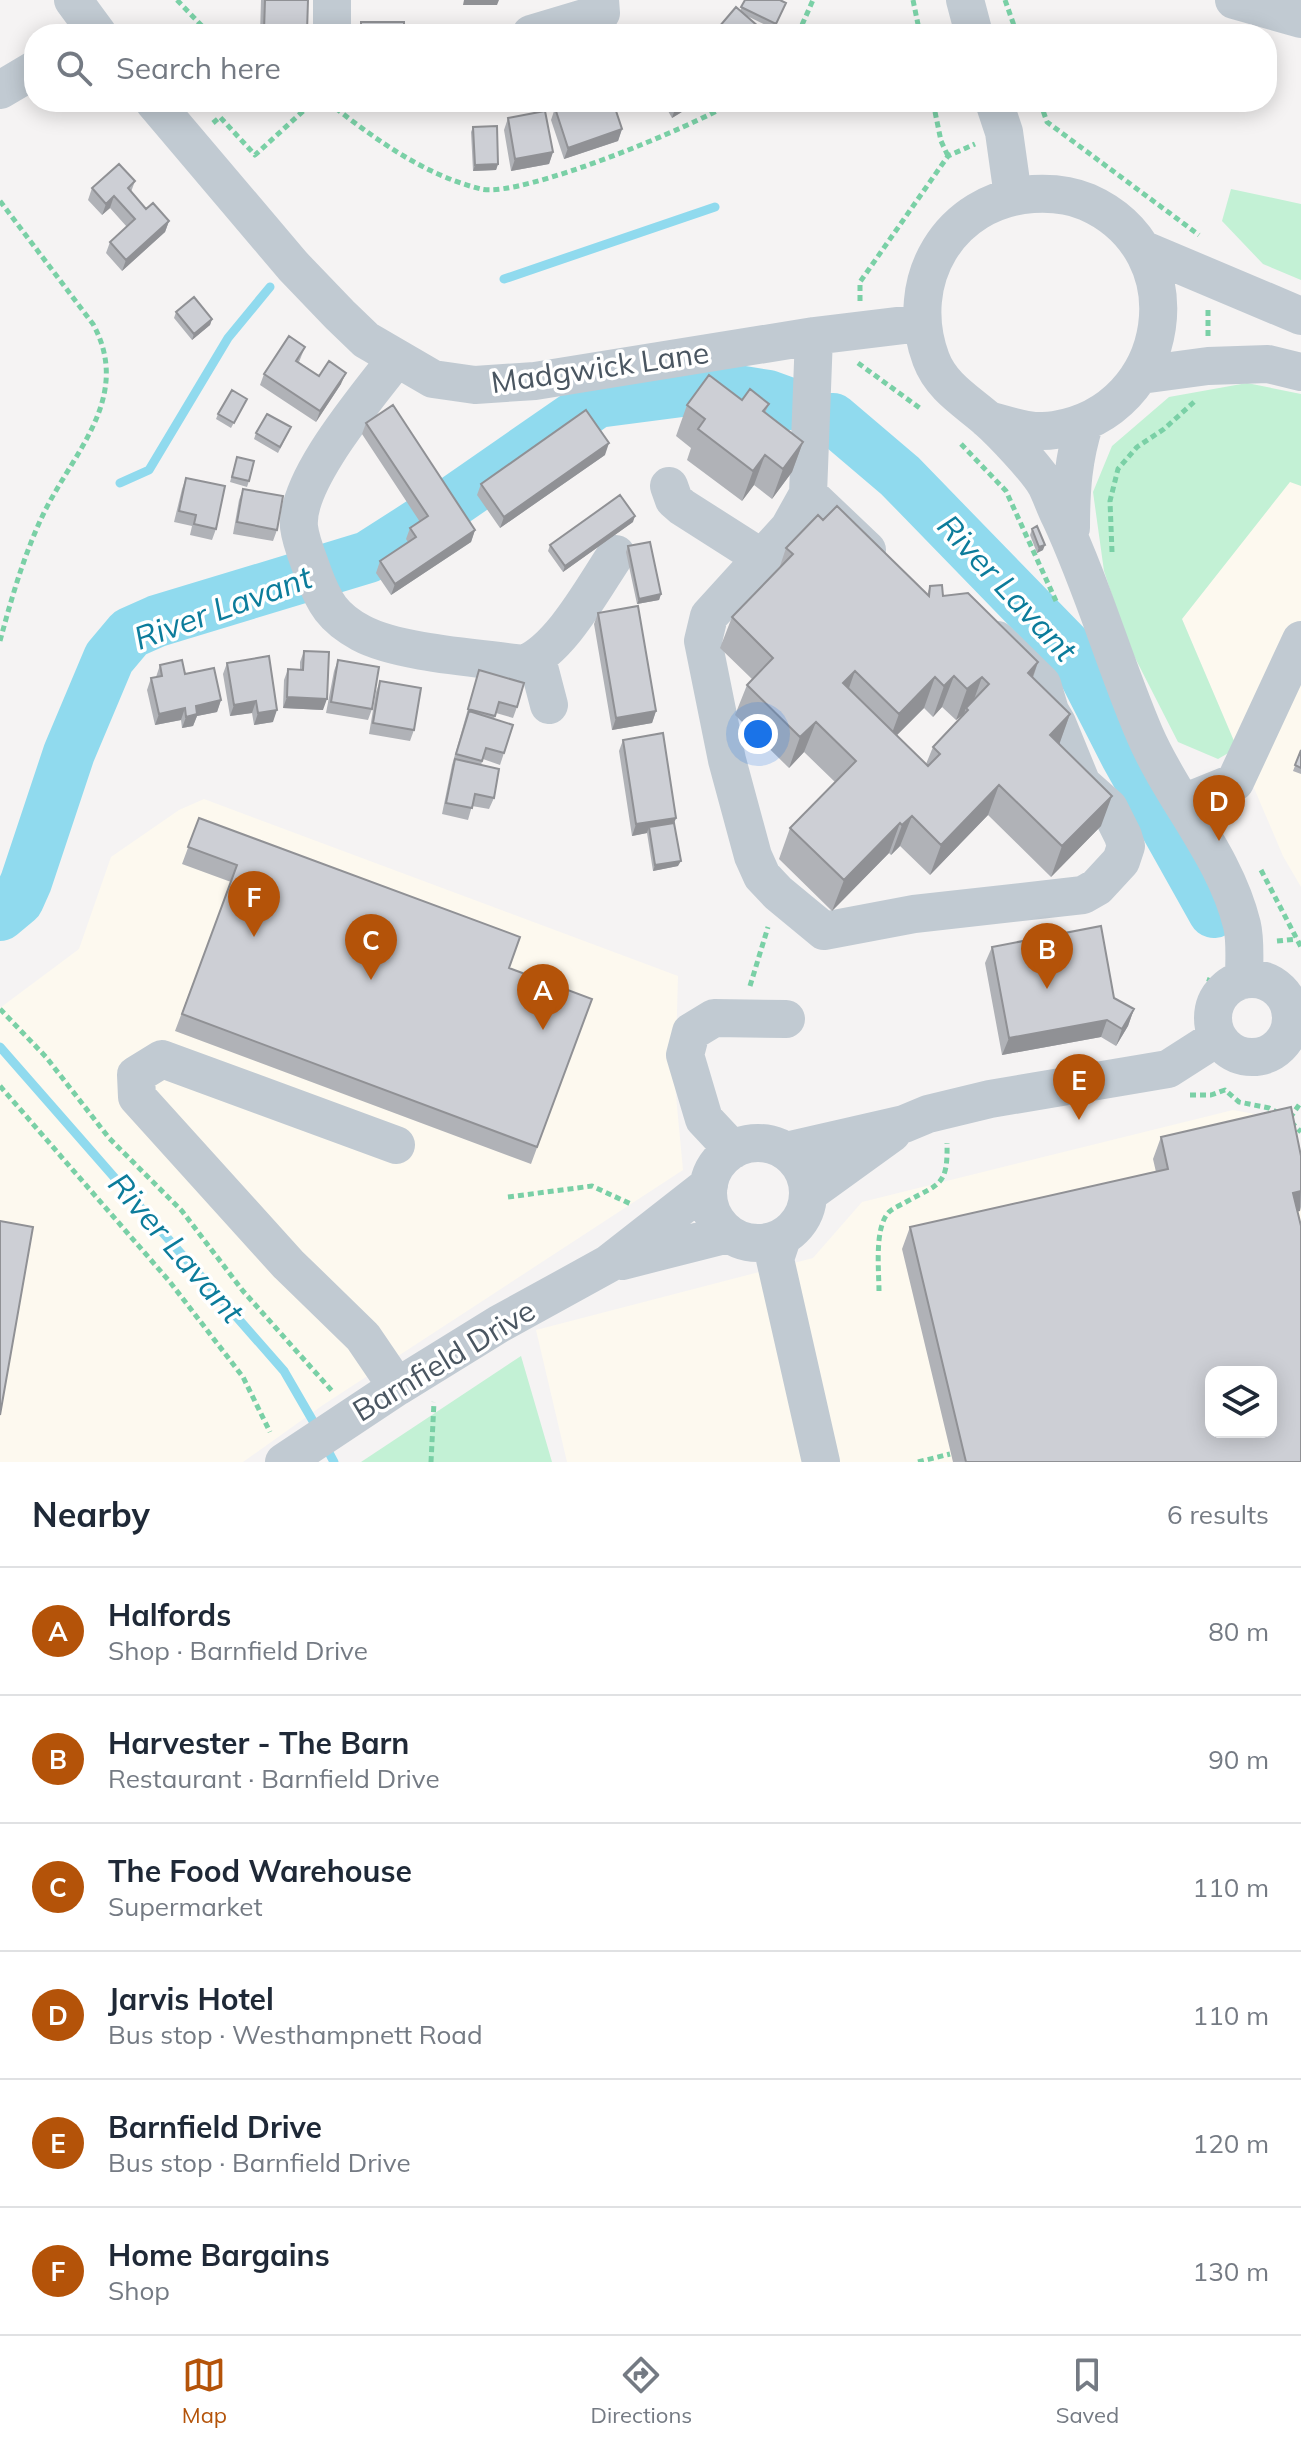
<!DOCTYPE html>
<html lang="en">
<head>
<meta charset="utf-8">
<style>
  body { margin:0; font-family:Mulish,sans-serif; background:#f6f6f7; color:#1f2937 }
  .controls { position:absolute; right:24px; bottom:24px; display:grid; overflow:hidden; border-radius:16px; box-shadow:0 4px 20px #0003 }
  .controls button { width:72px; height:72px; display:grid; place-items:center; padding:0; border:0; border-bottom:2px solid #e0e1e3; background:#fff; color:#1f2937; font:40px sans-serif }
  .you { position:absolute; left:758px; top:734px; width:28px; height:28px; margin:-20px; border:6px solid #fff; border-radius:50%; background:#1a73e8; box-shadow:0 0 0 12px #1a73e833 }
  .badge { display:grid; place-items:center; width:52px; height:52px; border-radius:50%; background:#b45309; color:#fff; font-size:26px; font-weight:700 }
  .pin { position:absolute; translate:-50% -66px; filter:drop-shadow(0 2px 4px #0008) }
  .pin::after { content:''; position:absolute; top:42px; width:28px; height:24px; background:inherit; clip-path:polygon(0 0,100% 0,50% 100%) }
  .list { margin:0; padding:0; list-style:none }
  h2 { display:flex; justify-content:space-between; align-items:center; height:104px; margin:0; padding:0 32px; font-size:34px }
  h2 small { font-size:26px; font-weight:400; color:#747a83 }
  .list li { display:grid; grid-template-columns:52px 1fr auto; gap:24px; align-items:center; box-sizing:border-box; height:128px; padding:0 32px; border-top:2px solid #e0e1e3 }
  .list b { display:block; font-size:30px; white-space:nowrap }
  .list p { margin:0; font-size:26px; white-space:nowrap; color:#747a83 }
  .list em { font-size:26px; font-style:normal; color:#747a83 }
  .icon { flex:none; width:44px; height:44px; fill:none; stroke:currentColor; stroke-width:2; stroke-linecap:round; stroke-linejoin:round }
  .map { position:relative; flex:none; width:1301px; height:1462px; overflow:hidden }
  .search { position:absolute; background:#fff; box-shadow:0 4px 20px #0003; left:24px; right:24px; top:24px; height:88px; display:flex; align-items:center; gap:20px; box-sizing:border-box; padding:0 28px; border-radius:32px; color:#747a83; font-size:30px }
  .sheet { height:872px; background:#fff }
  nav { display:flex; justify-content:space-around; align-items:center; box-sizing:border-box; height:112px; border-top:2px solid #e0e1e3; background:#fff; font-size:22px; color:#747a83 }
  nav a { display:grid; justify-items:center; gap:4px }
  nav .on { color:#b45309 }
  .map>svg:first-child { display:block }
  .commercial { fill:#fdf9ef; fill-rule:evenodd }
  .green { fill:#c3f1d5 }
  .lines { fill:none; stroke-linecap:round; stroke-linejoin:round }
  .stream { stroke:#90daee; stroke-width:9 }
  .river { stroke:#90daee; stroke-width:52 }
  .path { stroke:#7ad0a6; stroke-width:5; stroke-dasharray:6 4; stroke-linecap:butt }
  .minor { stroke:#c1cad2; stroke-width:38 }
  .wall { fill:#b0b2b7; fill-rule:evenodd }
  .shaded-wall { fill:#909195 }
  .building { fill:#cdcfd5; stroke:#909195; stroke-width:2; fill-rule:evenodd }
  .labels { text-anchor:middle; stroke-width:7; stroke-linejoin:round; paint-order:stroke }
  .street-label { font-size:30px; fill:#4a5661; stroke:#fff }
  .water-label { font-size:32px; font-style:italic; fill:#0c7c9b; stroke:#fff }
</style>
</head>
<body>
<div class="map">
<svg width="1301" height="1462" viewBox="0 0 1301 1462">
  <rect width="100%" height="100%" fill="#f5f3f3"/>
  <path class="commercial" d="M1301,467V887L1283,856L1182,619Z
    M204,799L678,976L675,1085L683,1170L323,1405L243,1462H0V1008L79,949L111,857L179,810Z
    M1233,1110L1266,1116L1301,1156V1462H567L536,1330L813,1258L862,1202ZM1211,1372H1271V1432H1211Z"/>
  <path class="green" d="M1231,189L1301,204V280L1263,264L1222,221Z
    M1247,383L1301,394V486L1290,482L1182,619L1237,748L1218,759L1178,742L1128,644L1104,571L1093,492L1112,446L1169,397Z
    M521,1356L552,1462H361Z"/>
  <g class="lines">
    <path class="stream" d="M504,279L715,207
      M120,483L149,470L228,338L270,287
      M0,1047L284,1371L317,1428
      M325,1445L334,1462"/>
    <path class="river" d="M833,419L900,476L1076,657L1126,755L1214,912
      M447,506L597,402L712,387L768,396L790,404
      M0,915L18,900L26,882L69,753L109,658L130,633L157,621L368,557L421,523"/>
    <path class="path" d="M177,0L202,26L214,34
      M913,0L920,34
      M1005,0L1017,34
      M798,34L813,0
      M328,102C373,138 424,175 481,189C522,198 694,126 733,102
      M933,102L941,141L948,156
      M1040,102L1047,122L1199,235
      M213,123L220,117L255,155L313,102
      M0,201L93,324C134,399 70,455 41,519C23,558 11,600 0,641
      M860,301V282L948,156L975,144
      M1208,310V336
      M858,363L921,409
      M961,444L1006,491L1056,601
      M1112,552L1110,501L1118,469L1137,447L1164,429L1194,402
      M1261,870L1301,947
      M1277,941L1297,939
      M750,986L768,927
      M0,1009L46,1057L109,1138L182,1211L243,1291L332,1391
      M1198,1010L1210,978
      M0,1086L170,1282L243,1377L270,1432
      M1190,1095H1211L1225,1090L1239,1102L1269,1108L1280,1114
      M1290,1118L1301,1102
      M1291,1122L1301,1132
      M508,1197L592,1186L633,1205
      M879,1291C879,1271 874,1227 889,1212C893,1208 901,1205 906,1202C940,1183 948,1186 947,1143
      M431,1462L434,1402
      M918,1462L950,1454"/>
    <path class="minor" d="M73,0L98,34
      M965,0L974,34
      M1234,0L1301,19
      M332,25V0
      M531,34L601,13L600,0
      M0,90L34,70
      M154,102L293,266L340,315L366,340L433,379L475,385L535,381L814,336L921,323
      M994,102L1004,132L1013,196
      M1142,249L1301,316
      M814,336L808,494L789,528L709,616L703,641L727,760L753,856L762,876L778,893L824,931L914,914L1083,895L1097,887L1121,861L1126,846L1123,836L1109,808L1082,784L1057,723L1050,711L1042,684L997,640
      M396,359C368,396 295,480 299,527C301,543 308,558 313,573C324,603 333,618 361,633C398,653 480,658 524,664C561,649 593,588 616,554
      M1141,375L1208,366L1268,364L1301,372
      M988,420C1010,426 1032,434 1055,430C1173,411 1198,251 1087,202C1071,195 1051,193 1033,194C949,200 902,281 931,359C941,386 965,400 986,418C1002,432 1036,468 1046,485C1051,495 1055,507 1060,517C1093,587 1114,663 1145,735C1173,800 1225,855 1242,925C1246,942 1244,962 1244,980
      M669,486L674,500L682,507L762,558
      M808,494L867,550
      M1071,528C1071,491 1073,458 1085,422
      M537,659L549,705
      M1183,803L1235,782L1301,640
      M1213 1018a39 39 0 1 1 78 0a39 39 0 1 1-78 0Z
      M708 1193a50 50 0 1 1 100 0a50 50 0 1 1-100 0Z
      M396,1145L162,1059L136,1075L137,1097L288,1264L363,1337L397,1387
      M733,1150L704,1119L685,1055L691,1032L714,1018L786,1019
      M786,1151L904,1124L928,1114L990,1099L1168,1069L1218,1037
      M809,1193L892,1133
      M782,1238L775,1259L821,1462
      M622,1261L728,1234
      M284,1462L397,1387L499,1324L608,1264L709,1185"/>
  </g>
  <path class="wall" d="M261,0H308L306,34H260Z
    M745,0L784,8L774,29L745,15L740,11Z
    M663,102H698L672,118Z
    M555,108L622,129L618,141L564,159L551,120Z
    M508,118L553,152L549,164L511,171L504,130Z
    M473,127L498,164L496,170L473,171L471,132Z
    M135,181L131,192L146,209L169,221L165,232L122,271L106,253L110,242L127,227L110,208L102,215L88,200L92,188Z
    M176,312L212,319L210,325L192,340L174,318Z
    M305,347L299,362L319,376L341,384L316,422L260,385L264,374Z
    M247,399L231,428L216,419L218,414Z
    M742,400L769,404L765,413L803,442L792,472L772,499L754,485L742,501L687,460L691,448L676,436L687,405Z
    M366,423L475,530L471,542L391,595L376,573L380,561L408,542L406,539L410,528L420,522L362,434Z
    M291,427L278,453L254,439L256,433Z
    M605,455L500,528L477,495L481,484Z
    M237,457L249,481L247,487L230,482Z
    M186,478L216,529L212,540L190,535L192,526L174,522L182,489Z
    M243,489L277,530L273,541L233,534L239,500Z
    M823,520L927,595L930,586L1038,662L1033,678L1070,714L1059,744L1101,826L1051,877L988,815L930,875L900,846L891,855L889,853L832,911L779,859L790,828L835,782L804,752L789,768L735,715L747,685L752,679L720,648L732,617L779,569L786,548ZM942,707L956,720L964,714L933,747L926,764L896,736L924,708L933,717Z
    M633,522L563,572L548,551L550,545Z
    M1032,529L1043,550L1037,553L1030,535Z
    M628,546L661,594L659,600L637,604L626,552Z
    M598,613L656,711L652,723L612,730L594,624Z
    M304,651L323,710L283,708L284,680L288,669H300V662Z
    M338,660L372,709L368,720L326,713L334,671Z
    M227,663L273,722L254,725L252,713L230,716L223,674Z
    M160,665L185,674L221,700L217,712L197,716L193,726L182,728L181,720L155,725L147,690L151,678L156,677Z
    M479,670L517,707L513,718L496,713L494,719L504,753L500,765L483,759L481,765L494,798L489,809L472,806L468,820L442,814L452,765Z
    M380,681L414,730L410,741L369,734L376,692Z
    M623,740L676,818L674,823L678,866L653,871L647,833L632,836L619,751Z
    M1301,750V774L1293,771Z
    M199,818L509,968L592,999L531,1164L175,1031L231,882L182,864Z
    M992,947L1114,998L1134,1009L1128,1026L1116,1046L1101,1037L1002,1055L985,963Z
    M1161,1137L1301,1156V1207L1300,1211H1298L1301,1462H953L902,1249L910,1227L1156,1172L1153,1159Z"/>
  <path class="shaded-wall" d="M464,0H499L497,5H463Z
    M264,31L307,32L306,34H263Z
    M683,102H698L672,118L676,106Z
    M622,129L618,141L564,159L568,148Z
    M553,152L549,164L511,171L515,159Z
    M498,164L496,170L473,171L475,165Z
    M114,196L110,208L102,215L106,204Z
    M169,221L165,232L122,271L126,260Z
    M212,319L210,325L192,340L194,334Z
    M346,373L341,384L316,422L320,411Z
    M803,442L792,472L772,499L783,469Z
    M609,443L605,455L500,528L504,517Z
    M765,455L754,485L742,501L753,471Z
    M635,516L633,522L563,572L565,566Z
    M475,530L471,542L391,595L395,584Z
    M1045,545L1043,550L1037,553L1039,547Z
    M661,594L659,600L637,604L639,599Z
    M1038,662L1027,693L1028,673Z
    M855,671L844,702L843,683Z
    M954,676L942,707L933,717L944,686Z
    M935,677L924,708L888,744L899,714Z
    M982,677L971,708H966L964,714L956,720L967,689Z
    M287,697L327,699L323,710L283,708Z
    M221,700L217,712L197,716L193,726L182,728L186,717L196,706Z
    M256,701L252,713L230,716L234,705Z
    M185,708L181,720L155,725L159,714Z
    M277,710L273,722L254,725L258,713Z
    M656,711L652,723L612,730L616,718Z
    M1070,714L1059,745L1050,735Z
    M816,722L804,752L789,768L800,737Z
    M999,785L988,815L930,875L941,845Z
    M1112,796L1101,826L1051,877L1062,846Z
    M912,816L900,846L891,855L902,825Z
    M676,818L672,829L649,827L647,833L632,836L636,824Z
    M900,823L889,853L832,911L844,880Z
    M681,861L678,866L653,871L655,865Z
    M1134,1009L1128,1026L1116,1046L1122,1029Z
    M1107,1020L1101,1037L1002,1055L1009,1038Z
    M1301,1191L1300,1211L1285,1215L1293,1193Z"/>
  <path class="building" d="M265,0H308L307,32L264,31Z
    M745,0H780L786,3L776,24L741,7Z
    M736,7L767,34H713Z
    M361,22H404V34H361Z
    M573,102H613L622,129L568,148L555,108Z
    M545,111L553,152L515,159L508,118Z
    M497,126L498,164L475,165L473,127Z
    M119,164L135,181L128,188L146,209L153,203L169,221L126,260L110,242L135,219L114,196L106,204L92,188Z
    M194,297L212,319L194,334L176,312Z
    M289,336L305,347L296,361L319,376L329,361L346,373L320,411L264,374Z
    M709,375L742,400L750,389L769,404L763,411L803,442L783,469L765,455L753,471L698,429L705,419L687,405Z
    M232,390L247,399L234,423L218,414Z
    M393,405L475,530L395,584L380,561L416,537L410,528L428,516L366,423Z
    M586,410L609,443L504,517L481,484Z
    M267,414L291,427L280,447L256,433Z
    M237,457L254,461L249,481L232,477Z
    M186,478L225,486L216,529L194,524L196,515L179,511Z
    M243,489L283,496L277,530L237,522Z
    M620,495L635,516L565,566L550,545Z
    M837,506L929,596L930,586L942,585L943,596L968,593L1038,662L1028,673L1070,714L1050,735L1112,796L1062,846L999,785L941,845L912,816L902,825L900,823L844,880L790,828L856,761L816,722L800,737L747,685L773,658L732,617L793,554L786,548L818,515L823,520ZM855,671L899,714L935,677L944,686L954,676L967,689L982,677L989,684L966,708L968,710L933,747L940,754L928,766L843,683Z
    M1037,526L1045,545L1039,547L1032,529Z
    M650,542L661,594L639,599L628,546Z
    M638,606L656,711L616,718L598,613Z
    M304,651L329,652L327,699L287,697L288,669L303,670Z
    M269,656L277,710L258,713L256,701L234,705L227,663Z
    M182,660L185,674L214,668L221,700L196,706L197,714L186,717L185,708L159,714L151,678L162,676L160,665Z
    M338,660L379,667L372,709L331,702Z
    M479,670L524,683L517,707L499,702L495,716L468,709Z
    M380,681L421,688L414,730L373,723Z
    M469,711L513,725L504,753L486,748L482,761L456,754Z
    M663,733L676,818L636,824L623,740Z
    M1301,750V768L1295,765Z
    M455,759L499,769L494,798L475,794L472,808L446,803Z
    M199,818L520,937L509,968L592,999L537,1147L182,1014L237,865L188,847Z
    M674,823L681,861L655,865L649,827Z
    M1101,926L1114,998L1134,1009L1122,1029L1107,1020L1009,1038L992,947Z
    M1291,1107L1301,1156V1191L1293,1193L1301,1226V1462H966L910,1227L1168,1169L1161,1137ZM1211,1372H1271V1432H1211Z
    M0,1221L33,1227L0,1415Z"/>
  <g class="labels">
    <g class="street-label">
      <text transform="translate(600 368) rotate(-8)" y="10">Madgwick Lane</text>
      <text transform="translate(444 1361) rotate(-31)" y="10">Barnfield Drive</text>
    </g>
    <g class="water-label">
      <text transform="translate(1007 588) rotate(47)" y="11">River Lavant</text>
      <text transform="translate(223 608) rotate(-20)" y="11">River Lavant</text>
      <text transform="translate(176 1248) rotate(49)" y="11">River Lavant</text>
    </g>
  </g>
</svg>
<div class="controls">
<button><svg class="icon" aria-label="layers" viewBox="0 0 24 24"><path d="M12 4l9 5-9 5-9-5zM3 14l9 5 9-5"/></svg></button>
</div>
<div class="you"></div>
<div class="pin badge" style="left:543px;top:1030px">A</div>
<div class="pin badge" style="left:1047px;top:989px">B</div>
<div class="pin badge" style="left:371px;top:980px">C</div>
<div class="pin badge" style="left:1219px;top:841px">D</div>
<div class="pin badge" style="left:1079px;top:1120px">E</div>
<div class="pin badge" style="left:254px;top:937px">F</div>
<div class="search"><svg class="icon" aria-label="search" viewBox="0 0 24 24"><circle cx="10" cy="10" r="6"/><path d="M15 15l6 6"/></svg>Search here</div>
</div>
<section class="sheet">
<h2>Nearby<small>6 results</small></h2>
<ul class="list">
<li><span class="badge">A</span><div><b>Halfords</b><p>Shop · Barnfield Drive</p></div><em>80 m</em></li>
<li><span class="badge">B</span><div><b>Harvester - The Barn</b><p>Restaurant · Barnfield Drive</p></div><em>90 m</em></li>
<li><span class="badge">C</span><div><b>The Food Warehouse</b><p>Supermarket</p></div><em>110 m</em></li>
<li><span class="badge">D</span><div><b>Jarvis Hotel</b><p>Bus stop · Westhampnett Road</p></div><em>110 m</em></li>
<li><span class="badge">E</span><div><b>Barnfield Drive</b><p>Bus stop · Barnfield Drive</p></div><em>120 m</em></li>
<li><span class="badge">F</span><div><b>Home Bargains</b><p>Shop</p></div><em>130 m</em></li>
</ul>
</section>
<nav>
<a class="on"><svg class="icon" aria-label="map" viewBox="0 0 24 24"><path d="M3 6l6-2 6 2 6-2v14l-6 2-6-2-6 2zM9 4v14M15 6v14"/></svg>Map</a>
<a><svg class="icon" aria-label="directions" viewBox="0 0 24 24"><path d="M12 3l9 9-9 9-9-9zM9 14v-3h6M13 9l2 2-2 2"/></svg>Directions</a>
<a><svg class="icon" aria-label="saved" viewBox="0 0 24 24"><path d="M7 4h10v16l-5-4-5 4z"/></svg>Saved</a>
</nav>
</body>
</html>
